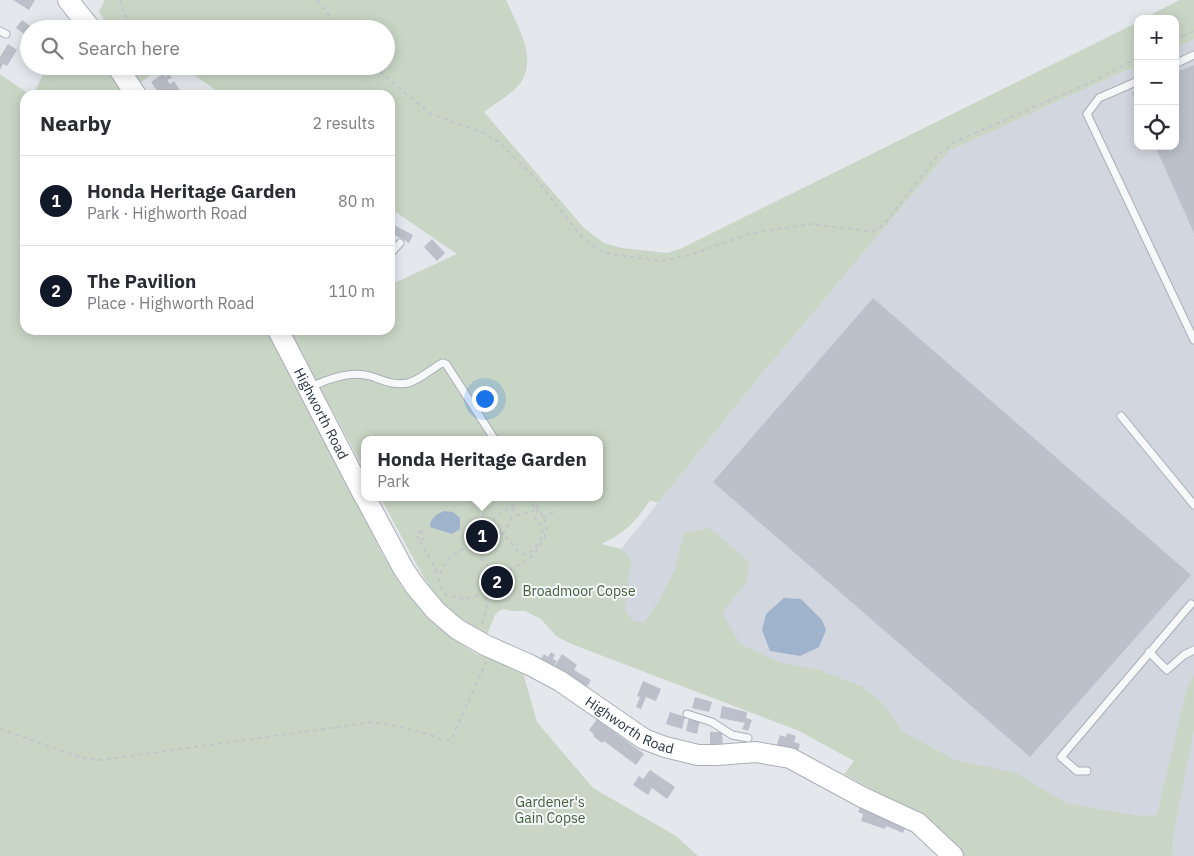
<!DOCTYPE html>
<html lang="en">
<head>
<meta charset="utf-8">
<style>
  body { margin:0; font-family:"IBM Plex Sans",sans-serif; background:#f7f7f7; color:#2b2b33 }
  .controls { position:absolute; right:15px; top:15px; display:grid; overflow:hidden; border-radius:10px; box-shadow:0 2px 12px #0003 }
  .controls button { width:45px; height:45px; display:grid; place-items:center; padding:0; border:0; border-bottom:1px solid #e1e1e2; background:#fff; color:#2b2b33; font:25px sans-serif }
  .you { position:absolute; left:484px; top:398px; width:18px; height:18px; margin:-12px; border:4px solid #fff; border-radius:50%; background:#1a73e8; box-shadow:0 0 0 8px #1a73e833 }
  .badge { display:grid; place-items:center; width:32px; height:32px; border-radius:50%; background:#111827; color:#fff; font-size:16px; font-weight:700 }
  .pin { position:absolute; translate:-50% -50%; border:2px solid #fff; box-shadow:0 1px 5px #0006 }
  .popup { position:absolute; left:361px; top:436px; width:242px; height:65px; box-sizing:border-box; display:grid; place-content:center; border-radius:10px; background:#fff; filter:drop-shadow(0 1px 4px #0005); font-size:16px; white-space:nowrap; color:#7c7c81 }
  .popup b { font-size:19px; color:#2b2b33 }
  .popup::after { content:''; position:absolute; left:50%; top:100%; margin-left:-10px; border:10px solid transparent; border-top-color:#fff }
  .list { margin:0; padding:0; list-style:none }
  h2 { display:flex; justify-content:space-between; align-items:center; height:65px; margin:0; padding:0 20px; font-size:21px }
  h2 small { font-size:16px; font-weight:400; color:#7c7c81 }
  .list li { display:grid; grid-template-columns:32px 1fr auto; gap:15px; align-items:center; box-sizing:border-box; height:90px; padding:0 20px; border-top:1px solid #e1e1e2 }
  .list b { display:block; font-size:19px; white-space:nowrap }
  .list p { margin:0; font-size:16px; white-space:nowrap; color:#7c7c81 }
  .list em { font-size:16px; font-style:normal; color:#7c7c81 }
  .icon { flex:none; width:28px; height:28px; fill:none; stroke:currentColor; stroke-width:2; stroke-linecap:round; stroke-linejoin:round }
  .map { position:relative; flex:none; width:1194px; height:856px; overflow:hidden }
  .search { position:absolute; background:#fff; box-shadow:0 2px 12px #0003; left:20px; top:20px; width:375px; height:55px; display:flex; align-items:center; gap:12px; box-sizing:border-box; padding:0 18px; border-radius:28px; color:#7c7c81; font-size:19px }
  .panel { position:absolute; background:#fff; box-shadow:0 2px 12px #0003; left:20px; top:90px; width:375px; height:245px; border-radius:15px }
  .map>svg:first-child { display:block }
  .built { fill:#d2d6de }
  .green { fill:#c9d6c5 }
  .water { fill:#9fb4cc }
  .building { fill:#bbc0ca }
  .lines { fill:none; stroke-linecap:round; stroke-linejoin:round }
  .lane-casing { stroke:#a9aeb7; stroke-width:9 }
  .secondary-casing { stroke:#a9aeb7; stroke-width:22 }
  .path { stroke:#c2c5cb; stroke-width:2; stroke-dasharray:4 4; stroke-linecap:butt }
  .lane { stroke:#f7f8fa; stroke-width:7 }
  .secondary { stroke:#fff; stroke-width:20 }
  .labels { text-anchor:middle; stroke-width:4; stroke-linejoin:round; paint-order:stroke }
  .street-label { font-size:14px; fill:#2b3445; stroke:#f4f6f9 }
  .park-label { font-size:14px; fill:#3f6138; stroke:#f4f6f9 }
</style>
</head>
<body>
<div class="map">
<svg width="1194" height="856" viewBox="0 0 1194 856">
  <rect width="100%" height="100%" fill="#e4e7ec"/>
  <path class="built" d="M1194,39V856H1079L578,603L754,383L949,151L1138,65V146H1175V48Z"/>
  <path class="green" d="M105,0H506C516,23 538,57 521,82C512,95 496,102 484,112L584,228L604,243L622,248L667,253L680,249L1138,22V65L949,151L754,383L658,503L650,500C635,523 626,532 601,544L622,549L632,562L629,571L625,610L633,621L644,623L659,601L675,570L684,533L710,528L749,562L747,581L722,613L740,644L781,663L819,670L863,687L883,704L903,732L955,760L1016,773L1066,803L1139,816L1157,815L1187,688L1194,674V728L1174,831L1172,856H960L923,817L844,774L854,761L799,731L574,645L557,637L541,619L525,611H513L504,609L499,611L495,615L486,637L450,611L437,597L424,578L380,497H600V440H364V469L289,331L390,330V285L457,254L390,208V95H223L181,66H386V29H109L99,11Z
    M1179,0H1194V39L1175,48V19H1143Z
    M50,66H110L130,95H33L46,68Z
    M130,66H163L140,83Z
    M0,74L30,95H25V330H270L382,553L401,586L437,624L463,645L476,654L506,659L522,669L537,722L593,788L676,836L698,856H0Z"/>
  <path class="water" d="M444,511L453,512L460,518V529L452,534L430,527C430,518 437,514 444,511Z
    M784,598L801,599L822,620L826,630L819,647L800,656L770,651L762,630L766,614Z"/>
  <path class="building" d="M13,0H35L29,10Z
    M22,20L33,28L35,25L40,29H29V48L22,42L27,36L16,28Z
    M8,44L17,50L7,66L3,64L0,70V57Z
    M1194,65V233L1155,146H1175V73Z
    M163,74L165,77L169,74L172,78L167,80L170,84L174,81L181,92L177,95H160L151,82Z
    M1138,90V107L1132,93Z
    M390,223L413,235L409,243L390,232Z
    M432,239L445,253L437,261L424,247Z
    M873,298L1191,575L1030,757L713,482Z
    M551,652L555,655L553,659L557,661L551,671L538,663L544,654L548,657Z
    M562,654L577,665L574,670L591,680L585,690L552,671Z
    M643,681L661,689L656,701L646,697L641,709L636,707L640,697L637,696Z
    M695,697L712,702L709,712L692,708Z
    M722,706L747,712L746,718L752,720L748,731L742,729L745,723L720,718Z
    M670,712L685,717L682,729L666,724Z
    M689,717L700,720L697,734L686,731Z
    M597,719L644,754L636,765L604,741L602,743L593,736L594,734L589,730Z
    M710,732H722L723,749H710Z
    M787,733L796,736L794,742L800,744L797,754L776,747L780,735L786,737Z
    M650,770L675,787L667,799L652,788L648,795L633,785L639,776L643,779Z
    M861,803L907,824L903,833L886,826L885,829L861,821L863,814L858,812Z"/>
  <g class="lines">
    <defs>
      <path id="lane" d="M0,31L6,34
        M1175,64L1194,55
        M1138,81L1099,98L1087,114L1194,340
        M390,254L400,243
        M309,388C327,379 350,370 370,376C383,380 393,386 408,383C420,380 431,369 442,363L446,364L495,440
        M1121,416L1194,505
        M1149,652L1167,670L1184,655L1194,650
        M687,714L712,722L732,735L748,738
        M1087,771H1077L1061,757L1191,604"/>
      <g id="secondary">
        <path d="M68,0L91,29"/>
        <path d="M117,66L136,95"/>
        <path id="s1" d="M278,330L364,496"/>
        <path id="s2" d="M365,497L403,568L415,586L436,611L457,629L485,645L530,665L560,681L644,739L665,747L698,755H717L756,752L790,758L862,797L918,823L953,856"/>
      </g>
    </defs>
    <use href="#lane" class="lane-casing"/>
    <use href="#secondary" class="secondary-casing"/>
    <path class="path" d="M120,0L122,9L133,29
      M317,0L340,29
      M1175,40L1194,31
      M374,66L400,89L431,114L484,133L499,142L536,179L584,240L602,251L611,254L661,261L693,254L752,233L811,224L868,231L877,230L886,222L938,155L954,142L1087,84L1138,58
      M481,497C480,511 490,525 483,539C478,545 466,547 459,551C445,560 430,581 447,595L464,599L494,591L499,589L506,581V570
      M518,497C514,511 503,509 494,518V524L496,528L510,541L519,553L524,554C538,550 541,540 543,527
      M528,497L536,510
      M513,508L516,515L524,514L535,510
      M538,509L535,516L536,521L543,527
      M543,518L557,510
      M421,531L425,538L420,541L416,534Z
      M503,535L512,517L515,514
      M420,541L439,575
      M478,543L481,558L493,571
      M482,624C484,619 486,614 486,609C487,598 482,582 491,572C496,568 504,571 510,569C526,565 550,542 546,524C543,514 536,506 531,497
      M0,729L82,758L102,760L373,722C391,725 407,728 424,733C434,735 441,741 451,740L486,662"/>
    <use href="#lane" class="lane"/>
    <use href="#secondary" class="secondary"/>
  </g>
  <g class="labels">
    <g class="street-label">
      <text dy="5" stroke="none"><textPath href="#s1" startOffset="94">Highworth Road</textPath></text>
      <text dy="5" stroke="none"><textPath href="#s2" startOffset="361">Highworth Road</textPath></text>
    </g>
    <g class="park-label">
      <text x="579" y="596">Broadmoor Copse</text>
      <text x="550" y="807">Gardener's<tspan x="550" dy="16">Gain Copse</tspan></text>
    </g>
  </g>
</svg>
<div class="controls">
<button>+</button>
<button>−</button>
<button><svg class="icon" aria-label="locate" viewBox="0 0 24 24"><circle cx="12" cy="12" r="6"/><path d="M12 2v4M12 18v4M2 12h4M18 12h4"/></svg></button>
</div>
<div class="you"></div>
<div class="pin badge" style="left:482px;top:536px">1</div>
<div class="popup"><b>Honda Heritage Garden</b>Park</div>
<div class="pin badge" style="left:497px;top:582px">2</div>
<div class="search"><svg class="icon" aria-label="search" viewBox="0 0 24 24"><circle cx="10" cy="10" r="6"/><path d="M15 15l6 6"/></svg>Search here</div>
<section class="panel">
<h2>Nearby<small>2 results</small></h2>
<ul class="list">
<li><span class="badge">1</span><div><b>Honda Heritage Garden</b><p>Park · Highworth Road</p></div><em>80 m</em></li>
<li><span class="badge">2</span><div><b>The Pavilion</b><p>Place · Highworth Road</p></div><em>110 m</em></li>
</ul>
</section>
</div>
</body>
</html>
